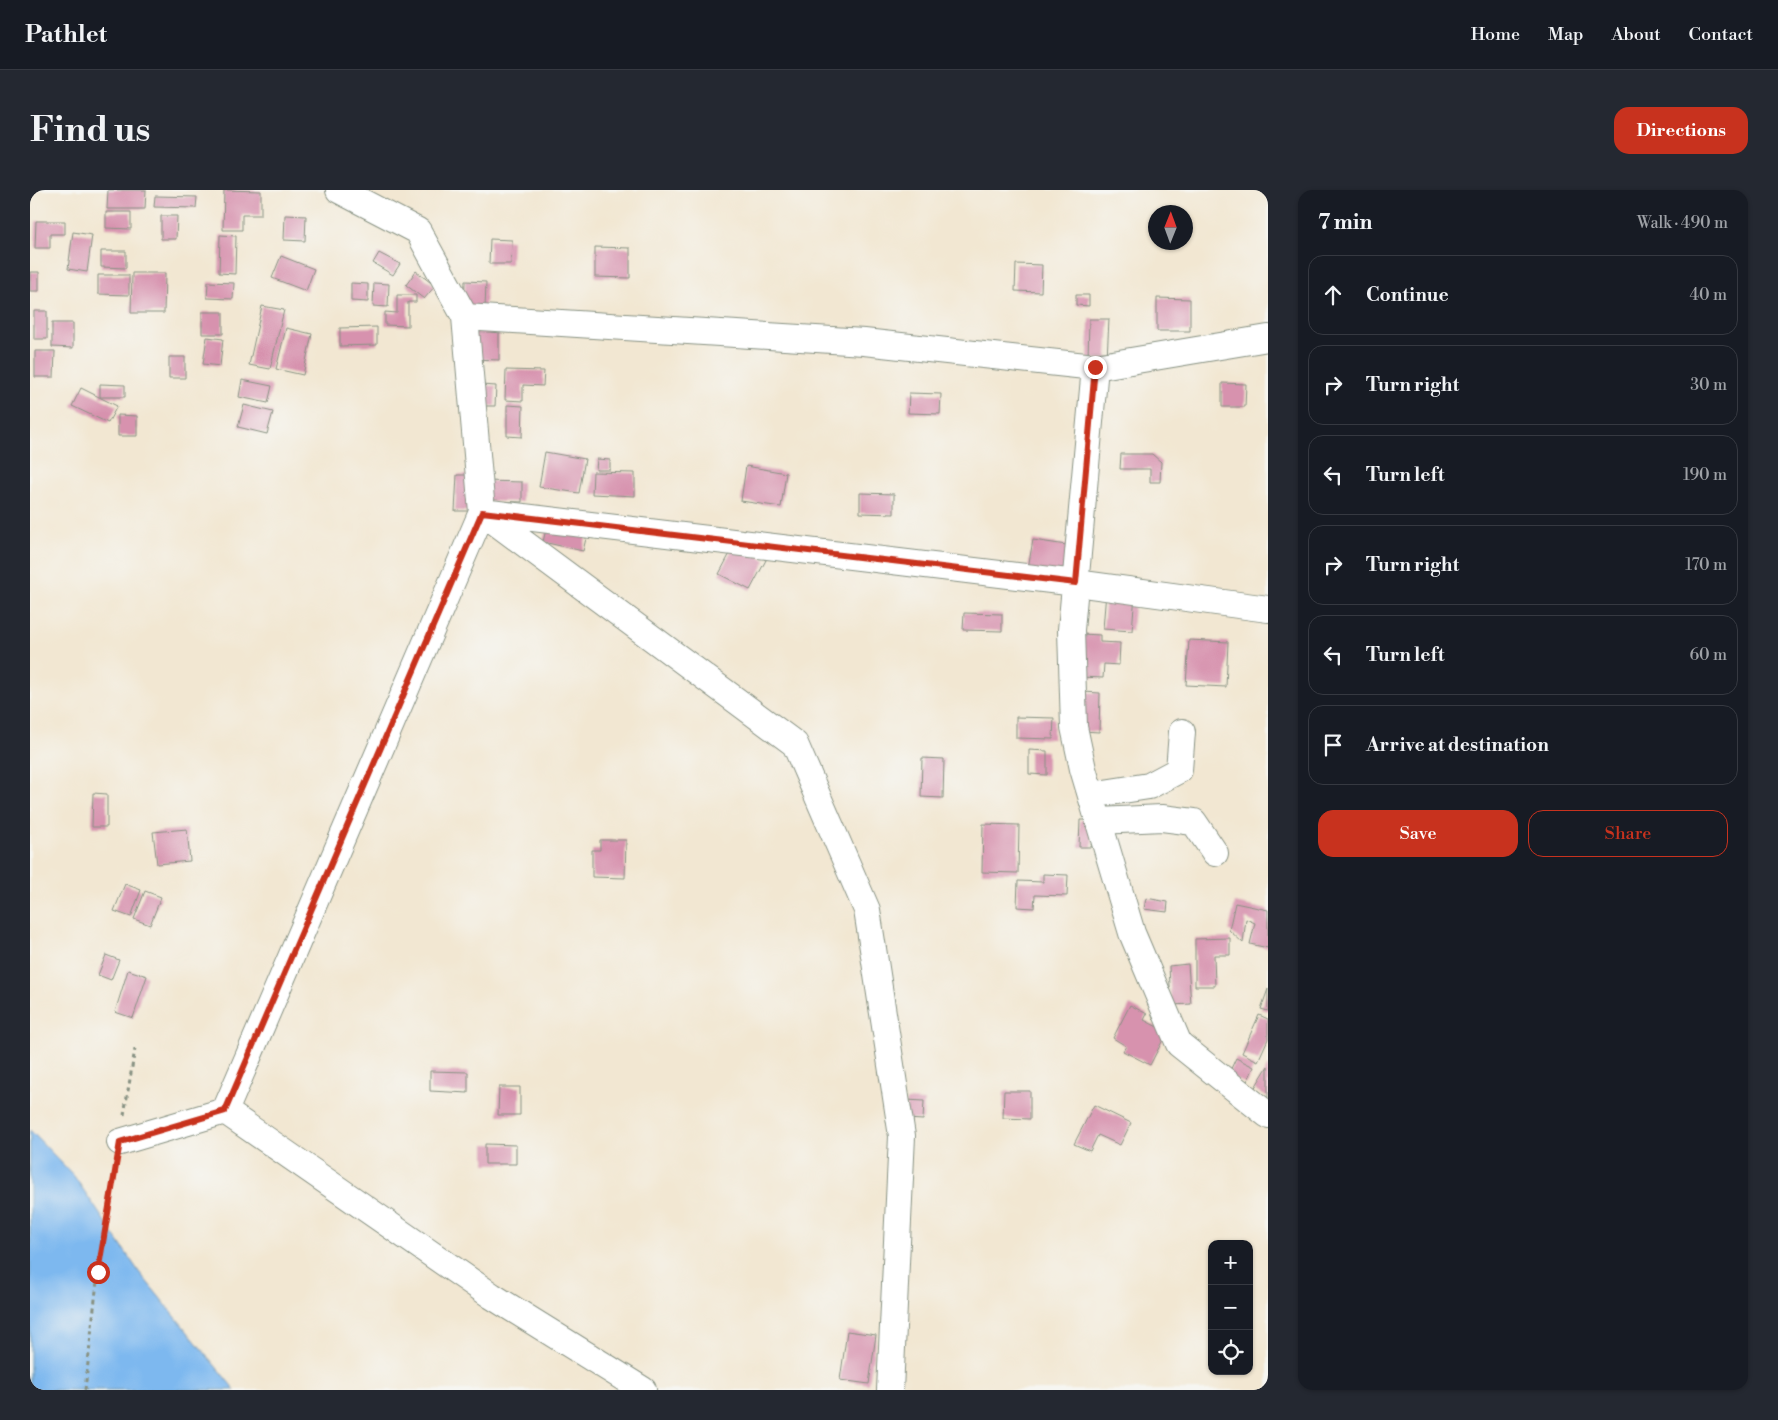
<!DOCTYPE html>
<html lang="en">
<head>
<meta charset="utf-8">
<style>
  body { margin:0; font-family:"Libre Bodoni",serif; background:#242831; color:#f1f3f6 }
  .controls { position:absolute; right:15px; bottom:15px; display:grid; overflow:hidden; border-radius:10px; box-shadow:0 1px 4px #0004 }
  .controls button { width:45px; height:45px; display:grid; place-items:center; padding:0; border:0; border-bottom:1px solid #363941; background:#171b24; color:#f1f3f6; font:25px sans-serif }
  .compass { position:absolute; left:1118px; top:15px; width:45px; height:45px; border-radius:50%; background:#171b24; box-shadow:0 1px 4px #0004; rotate:1deg }
  .stop { position:absolute; width:15px; height:15px; margin:-11px; border:4px solid #c8321e; border-radius:50%; background:#fff }
  .stop.end { background:#c8321e; border-color:#fff; box-shadow:0 1px 5px #0008 }
  .list { margin:0; padding:0; list-style:none }
  h2 { display:flex; justify-content:space-between; align-items:center; height:65px; margin:0; padding:0 20px; font-size:21px }
  h2 small { font-size:16px; font-weight:400; color:#9ea1a6 }
  .list li { display:grid; grid-template-columns:32px 1fr auto; gap:15px; align-items:center; box-sizing:border-box; height:80px; margin:0 10px 10px; padding:0 10px; border:1px solid #363941; border-radius:15px }
  .list b { display:block; font-size:19px; white-space:nowrap }
  .list em { font-size:16px; font-style:normal; color:#9ea1a6 }
  .actions { display:flex; gap:10px; padding:15px 20px }
  .actions a { flex:1; padding:11px 0; border:1px solid #c8321e; border-radius:15px; text-align:center; font-size:18px; color:#c8321e }
  .actions .main { background:#c8321e; color:#fff }
  .icon { flex:none; width:28px; height:28px; fill:none; stroke:currentColor; stroke-width:2; stroke-linecap:round; stroke-linejoin:round }
  .map { position:relative; flex:none; width:1238px; height:1200px; overflow:hidden; border-radius:15px }
  header { display:flex; align-items:center; gap:30px; box-sizing:border-box; height:70px; padding:0 25px; background:#171b24; border-bottom:1px solid #363941 }
  header strong { font-size:24px }
  nav { display:flex; gap:28px; margin-inline-start:auto; font-size:18px }
  .intro { display:flex; align-items:center; justify-content:space-between; box-sizing:border-box; height:120px; padding:0 30px }
  h1 { margin:0; font-size:35px }
  .button { padding:12px 22px; border-radius:15px; background:#c8321e; color:#fff; font-size:18px; font-weight:700 }
  main { display:flex; gap:30px; padding:0 30px }
  aside { flex:1; background:#171b24; border-radius:15px; box-shadow:0 1px 4px #0004 }
  .map>svg:first-child { display:block }
  .water { fill:#7db8ef; stroke:#4e7a92 }
  .building { fill:#d792ae }
  .lines { fill:none; stroke-linecap:round; stroke-linejoin:round }
  .minor-casing { stroke:#889283; stroke-width:28 }
  .path { stroke:#889283; stroke-width:3; stroke-dasharray:4 4; stroke-linecap:butt }
  .minor { stroke:#fff; stroke-width:26 }
  .route { stroke:#c8321e; stroke-width:6 }
</style>
</head>
<body>
<header>
<strong>Pathlet</strong>
<nav><a>Home</a><a>Map</a><a>About</a><a>Contact</a></nav>
</header>
<div class="intro"><h1>Find us</h1><a class="button">Directions</a></div>
<main>
<div class="map">
<svg width="1238" height="1200" viewBox="0 0 1238 1200">
  <rect width="100%" height="100%" fill="#f6f6f2"/>
  <filter id="ink" filterUnits="userSpaceOnUse"><feTurbulence type="fractalNoise" baseFrequency=".02" numOctaves="2"/><feDisplacementMap in="SourceGraphic" scale="10" xChannelSelector="R" yChannelSelector="G"/><feConvolveMatrix kernelMatrix="1 2 1 2 8 2 1 2 1" color-interpolation-filters="sRGB"/></filter>
  <filter id="wash" filterUnits="userSpaceOnUse"><feTurbulence type="fractalNoise" baseFrequency=".0096" numOctaves="4" result="noise"/><feDisplacementMap in="SourceGraphic" scale="20" xChannelSelector="R" yChannelSelector="G"/><feGaussianBlur stdDeviation="1.12" result="paint"/><feColorMatrix in="noise" values="0 0 0 0 0 0 0 0 0 0 0 0 0 0 0 0 0 1.4 0 .05"/><feComposite in="paint" operator="in"/></filter>
  <g filter="url(#wash)">
    <rect width="100%" height="100%" fill="#f2e7d2"/>
    <path class="water" d="M0,940L44,986L109,1082L205,1200H0Z"/>
    <g id="blocks">
      <path class="building" d="M78,0H116L115,19H77Z
        M194,0L231,1V25H212V40H193Z
        M125,6L167,7L166,18L124,17Z
        M76,22H101V39L76,38Z
        M255,25L276,26L275,51L254,50Z
        M131,26H147L146,49H131Z
        M6,31H35V44H20V58H5Z
        M43,42L62,45L57,82L38,79Z
        M190,45L206,46L205,84L189,83Z
        M460,49L482,50L481,74H459Z
        M565,57L600,58V88L565,87Z
        M71,61H96V78L71,77Z
        M349,63L370,74L363,85L343,73Z
        M251,66L284,79L276,101L242,88Z
        M986,74L1012,75L1011,102L985,101Z
        M386,81L405,96L394,109L376,95Z
        M0,82H9V101H0Z
        M102,83H135L134,123H101Z
        M68,85H99V105L68,104Z
        M435,91L456,92L455,119H434Z
        M178,92L204,93L203,109L177,108Z
        M321,93L338,94V112L321,111Z
        M344,93L359,94L358,117L343,116Z
        M367,105H386V112H378V136L355,135V122L367,123Z
        M1046,105H1059V116L1046,115Z
        M1127,108L1160,109V141H1127Z
        M232,116L254,120L240,179L219,175Z
        M4,121H17V149H4Z
        M172,122H193V144H172Z
        M1059,129H1079L1077,169H1058Z
        M22,133H43V158L22,157Z
        M442,135H469V170L441,169Z
        M347,137V155L310,156V138Z
        M256,138L282,144L273,185L246,179Z
        M177,147L193,149L190,176L173,174Z
        M5,161H25L24,187H5Z
        M139,167H155V188H139Z
        M476,180L514,181L513,196L493,195V211L475,210Z
        M212,190L242,196L238,213L209,207Z
        M1192,193L1216,194L1215,217H1192Z
        M70,194L95,195V207H70Z
        M451,195L466,196L465,216H450Z
        M51,198L87,216L78,233L42,216Z
        M879,203L911,204L910,224L878,223Z
        M214,215L243,222L237,244L208,237Z
        M477,215L493,216L492,247L477,246Z
        M88,225L107,226V246H88Z
        M515,262L555,269L549,303L509,297Z
        M1091,264H1122L1131,272L1130,292H1120V279H1090Z
        M567,269L580,270V280H566Z
        M716,276L756,283L751,317L711,311Z
        M563,282L605,283V306L562,304Z
        M427,285H444L442,321H425Z
        M455,291L492,292V312L454,311Z
        M830,303L864,304V324L830,323Z
        M518,331L558,340L553,361L513,352Z
        M1003,350L1043,356L1037,390L997,384Z
        M705,354L736,370L720,400L689,384Z
        M1076,402L1105,404L1102,441L1073,439Z
        M934,423L972,424V441L933,440Z
        M1052,444L1070,445V452L1090,453L1089,475L1074,474L1073,488L1050,487Z
        M1159,450L1198,452L1196,497L1156,495Z
        M1053,502L1070,503L1069,542L1052,541Z
        M986,527L1024,528L1023,549L986,548Z
        M999,560L1017,561V585L999,584Z
        M892,568L914,569L913,608L891,607Z
        M63,603L77,604V637H62Z
        M1050,630H1063L1062,657H1049Z
        M953,634L989,635L988,683L952,682Z
        M157,639L160,671L127,674L123,642Z
        M570,650H596L595,688L562,687V660H570Z
        M1013,684L1038,685L1037,706L1005,705L1004,718L987,717L988,691L1013,692Z
        M95,694L111,700L101,727L84,721Z
        M115,701L131,707L120,735L104,729Z
        M1116,708L1138,712L1137,722L1114,719Z
        M1205,713L1238,720V758L1220,754L1225,733L1216,729L1213,753L1199,740Z
        M1200,748V765H1184L1185,796H1165V749Z
        M76,765L89,770L81,790L68,785Z
        M1158,774L1161,814L1141,815L1139,776Z
        M98,780L117,786L103,828L85,822Z
        M1238,799V821L1231,819Z
        M1100,815L1117,824L1114,830L1137,842L1120,875L1093,861L1096,856L1083,848Z
        M1229,825L1238,829V849L1228,871L1212,863Z
        M1206,868L1224,877L1216,894L1198,885Z
        M1238,876V908L1224,899Z
        M400,881L438,882V903L400,901Z
        M469,897H490V925H468Z
        M974,901H1000V929L973,928Z
        M876,910L894,911L893,930L876,929Z
        M1064,915L1101,933L1090,955L1068,945L1060,961L1044,954Z
        M455,954L486,955V974H455Z
        M817,1141L846,1145L839,1194L810,1190Z"/>
    </g>
  </g>
  <g filter="url(#ink)">
    <use href="#blocks" fill-opacity="0" stroke="#889283" stroke-width="1"/>
    <g class="lines">
      <defs>
        <path id="minor" d="M309,0L388,41L435,127L452,322L195,921L462,1106L613,1200
          M435,127L834,152L1065,177L1238,148
          M1065,177L1041,440L1044,537L1053,579L1102,743L1149,854L1238,925
          M452,322L765,554L837,720L872,946L860,1200
          M452,322L1046,393L1238,419
          M1061,605L1119,596L1149,580L1152,542
          M1069,631L1132,628L1164,632L1185,663
          M90,952L195,921"/>
      </defs>
      <use href="#minor" class="minor-casing"/>
      <path class="path" d="M94,925L105,859
        M55,1200L68,1082L86,975"/>
      <use href="#minor" class="minor"/>
    </g>
  </g>
  <g class="lines" filter="url(#ink)">
    <path class="route" d="M68,1082L90,952L195,921L452,322L1046,393L1065,177"/>
  </g>
</svg>
<div class="controls">
<button>+</button>
<button>−</button>
<button><svg class="icon" aria-label="locate" viewBox="0 0 24 24"><circle cx="12" cy="12" r="6"/><path d="M12 2v4M12 18v4M2 12h4M18 12h4"/></svg></button>
</div>
<svg class="compass" viewBox="-18 -18 36 36"><path d="M0-13l5 13h-10z" fill="#e53935"/><path d="M0 13l5-13h-10z" fill="#9ea1a6"/></svg>
<div class="stop" style="left:68px;top:1082px"></div>
<div class="stop end" style="left:1065px;top:177px"></div>
</div>
<aside>
<h2>7 min<small>Walk · 490 m</small></h2>
<ul class="list">
<li><svg class="icon" aria-label="ahead" viewBox="0 0 24 24"><path d="M12 20V5M6 11l6-6 6 6"/></svg><div><b>Continue</b></div><em>40 m</em></li>
<li><svg class="icon" aria-label="right" viewBox="0 0 24 24"><path d="M7 20v-9h11M14 6l5 5-5 5"/></svg><div><b>Turn right</b></div><em>30 m</em></li>
<li><svg class="icon" aria-label="left" viewBox="0 0 24 24"><path d="M17 20v-9H6M10 6l-5 5 5 5"/></svg><div><b>Turn left</b></div><em>190 m</em></li>
<li><svg class="icon" aria-label="right" viewBox="0 0 24 24"><path d="M7 20v-9h11M14 6l5 5-5 5"/></svg><div><b>Turn right</b></div><em>170 m</em></li>
<li><svg class="icon" aria-label="left" viewBox="0 0 24 24"><path d="M17 20v-9H6M10 6l-5 5 5 5"/></svg><div><b>Turn left</b></div><em>60 m</em></li>
<li><svg class="icon" aria-label="arrive" viewBox="0 0 24 24"><path d="M6 21V4h12l-3 4 3 4H6"/></svg><div><b>Arrive at destination</b></div></li>
</ul>
<div class="actions"><a class="main">Save</a><a>Share</a></div>
</aside>
</main>
</body>
</html>
